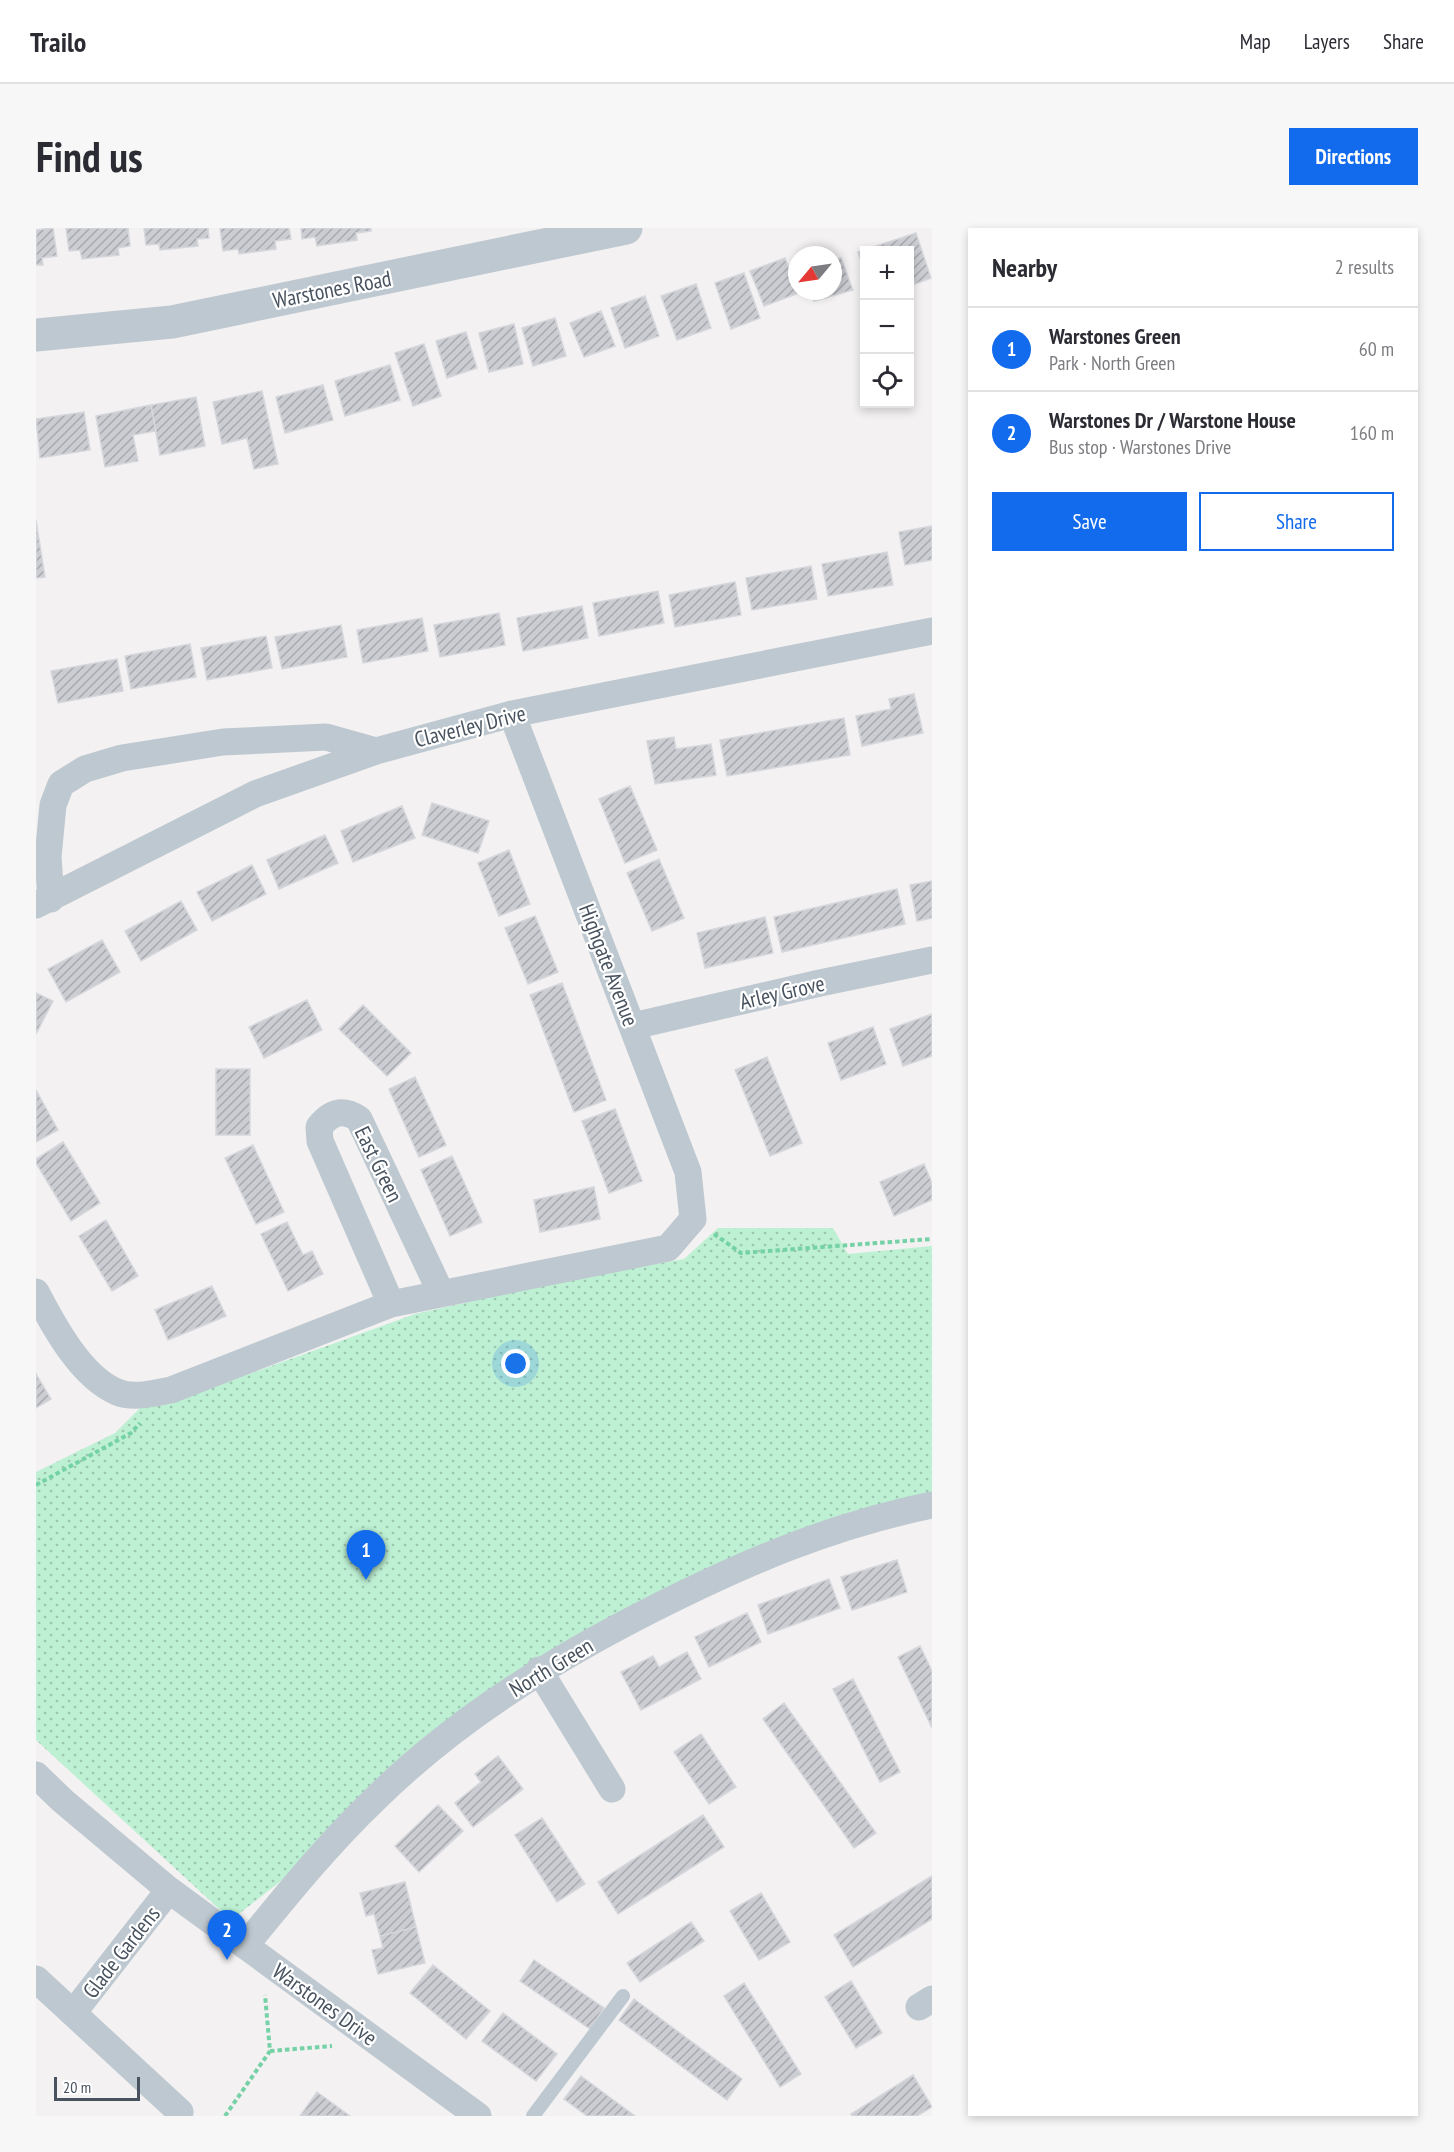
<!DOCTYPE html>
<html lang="en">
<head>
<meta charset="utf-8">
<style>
  body { margin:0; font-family:"PT Sans Narrow",sans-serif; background:#f7f7f7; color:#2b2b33 }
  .controls { position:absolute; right:18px; top:18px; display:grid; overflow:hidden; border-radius:0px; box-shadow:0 3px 9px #0003 }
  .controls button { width:54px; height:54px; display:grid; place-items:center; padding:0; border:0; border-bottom:2px solid #e1e1e2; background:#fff; color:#2b2b33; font:30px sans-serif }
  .compass { position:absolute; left:752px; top:18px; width:54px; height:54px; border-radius:50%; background:#fff; box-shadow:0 3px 9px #0003; rotate:241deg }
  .scale { position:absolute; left:18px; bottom:15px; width:86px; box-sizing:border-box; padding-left:6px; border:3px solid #48535f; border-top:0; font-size:16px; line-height:21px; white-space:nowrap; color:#48535f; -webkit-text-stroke:4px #fff; paint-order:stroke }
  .you { position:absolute; left:480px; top:1136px; width:21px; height:21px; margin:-15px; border:4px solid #fff; border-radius:50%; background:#1a73e8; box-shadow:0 0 0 9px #1a73e833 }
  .badge { display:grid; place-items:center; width:39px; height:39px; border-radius:50%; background:#126bec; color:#fff; font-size:20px; font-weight:700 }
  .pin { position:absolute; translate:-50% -50px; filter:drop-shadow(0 2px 3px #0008) }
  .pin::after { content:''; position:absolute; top:32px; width:21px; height:18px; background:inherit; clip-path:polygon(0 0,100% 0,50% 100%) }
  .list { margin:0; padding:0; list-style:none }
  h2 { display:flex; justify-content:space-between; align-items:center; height:78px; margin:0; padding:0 24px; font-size:26px }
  h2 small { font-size:20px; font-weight:400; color:#7c7c81 }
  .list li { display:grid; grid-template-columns:39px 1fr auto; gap:18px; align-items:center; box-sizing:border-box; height:84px; padding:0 24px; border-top:2px solid #e1e1e2 }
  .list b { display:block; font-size:22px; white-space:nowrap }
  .list p { margin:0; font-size:20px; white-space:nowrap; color:#7c7c81 }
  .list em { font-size:20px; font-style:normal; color:#7c7c81 }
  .actions { display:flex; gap:12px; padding:18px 24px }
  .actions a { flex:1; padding:14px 0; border:2px solid #126bec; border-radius:0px; text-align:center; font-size:21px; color:#126bec }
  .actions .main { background:#126bec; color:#fff }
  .icon { flex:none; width:33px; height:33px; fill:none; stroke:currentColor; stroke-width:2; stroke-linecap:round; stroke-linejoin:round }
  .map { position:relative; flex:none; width:896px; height:1888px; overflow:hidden; border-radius:0px }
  header { display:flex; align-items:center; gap:36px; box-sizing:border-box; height:84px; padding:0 30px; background:#fff; border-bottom:2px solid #e1e1e2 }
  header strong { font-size:28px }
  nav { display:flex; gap:33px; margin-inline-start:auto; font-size:21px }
  .intro { display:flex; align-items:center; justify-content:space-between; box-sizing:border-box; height:144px; padding:0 36px }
  h1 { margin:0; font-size:42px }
  .button { padding:15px 27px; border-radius:0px; background:#126bec; color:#fff; font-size:21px; font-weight:700 }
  main { display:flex; gap:36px; padding:0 36px }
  aside { flex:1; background:#fff; border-radius:0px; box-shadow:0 3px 9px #0003 }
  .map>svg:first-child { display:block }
  .park { fill:url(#park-dots) }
  .building { fill:url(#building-hatch); stroke:#d5d7dc; stroke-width:1.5 }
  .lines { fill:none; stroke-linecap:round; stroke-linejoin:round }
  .path { stroke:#75d1a6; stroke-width:4; stroke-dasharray:4.5 3; stroke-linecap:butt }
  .service { stroke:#bec8d0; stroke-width:14 }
  .minor { stroke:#bec8d0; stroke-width:27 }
  .tertiary { stroke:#bec8d0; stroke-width:33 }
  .labels { text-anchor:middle; stroke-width:4.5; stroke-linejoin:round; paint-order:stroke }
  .street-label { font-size:22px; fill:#48535f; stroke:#fff }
</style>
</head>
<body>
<header>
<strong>Trailo</strong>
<nav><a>Map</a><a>Layers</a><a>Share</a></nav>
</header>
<div class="intro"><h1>Find us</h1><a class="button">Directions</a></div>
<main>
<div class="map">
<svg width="896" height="1888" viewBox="0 0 896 1888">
  <defs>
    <pattern id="park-dots" width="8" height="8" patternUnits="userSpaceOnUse" patternTransform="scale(1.5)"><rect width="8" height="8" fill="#bef1d4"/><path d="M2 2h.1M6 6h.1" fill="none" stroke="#9cc6af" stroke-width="1.8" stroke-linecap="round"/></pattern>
    <pattern id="building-hatch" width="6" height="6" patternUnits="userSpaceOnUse" patternTransform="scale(1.5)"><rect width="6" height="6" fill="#cbcdd3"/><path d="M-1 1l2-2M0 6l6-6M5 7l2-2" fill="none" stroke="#a7a9ae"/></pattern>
  </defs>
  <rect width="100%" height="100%" fill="#f3f1f1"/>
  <path class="park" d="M682,1000H797L812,1026L896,1018V1269L463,1456L335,1556L259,1642L195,1692L0,1512V1244L79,1205L108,1176L136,1174L379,1086L536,1051L648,1031Z"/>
  <path class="building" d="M17,0L21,28L6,30L7,37H0V2Z
    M30,0H92L94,18L82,20L83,27L46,31L44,22L33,23Z
    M108,0H172L173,10L161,11L162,18L124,22L123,16L110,17Z
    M184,0H253L255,11L239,13L240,21L203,26L202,21L187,23Z
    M265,0H335V3L320,5L321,12L281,18L279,9L266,11Z
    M880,5L895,50L874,58V22H828V42L822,24Z
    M749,30L763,65L728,78L714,43Z
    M805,30L817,62L778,73L775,63H797V32Z
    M708,45L724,90L695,101L679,55Z
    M660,56L675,100L641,112L625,68Z
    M609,68L623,108L589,120L575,80Z
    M565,83L579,118L548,129L534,95Z
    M519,90L530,128L497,138L486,100Z
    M478,96L487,136L453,144L443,105Z
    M430,104L441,140L411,150L400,113Z
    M388,116L405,168L377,178L359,125Z
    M354,137L364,172L309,188L299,153Z
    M287,157L297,192L249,205L240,169Z
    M226,163L242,236L218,241L211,210L186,216L177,174Z
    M160,169L169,218L124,227L115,177Z
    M115,177L120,203L97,207L102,233L69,239L60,188Z
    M48,184L54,222L4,230L0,191Z
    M0,292L9,349L0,350Z
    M896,298V332L869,337L863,304Z
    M851,324L857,357L792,368L786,336Z
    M775,338L781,371L716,382L710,350Z
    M699,354L705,387L639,399L633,367Z
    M622,363L628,395L563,408L557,375Z
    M546,378L552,410L487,423L481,390Z
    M463,385L469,417L404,429L398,397Z
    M386,390L392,423L327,435L321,402Z
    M305,397L311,429L246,441L239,409Z
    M230,408L236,440L171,452L165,420Z
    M154,416L160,449L95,461L89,428Z
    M81,431L87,463L22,475L15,443Z
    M878,466L887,505L826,518L820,488L855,481L853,471Z
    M808,490L814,527L691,548L684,512Z
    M638,509L640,521L675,516L680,547L619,556L611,513Z
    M594,558L621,622L589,635L563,571Z
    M396,575L453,593L442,625L386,607Z
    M366,578L379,610L317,634L305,603Z
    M289,607L302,635L243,661L231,632Z
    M473,622L494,676L463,688L442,635Z
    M623,631L648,690L616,703L591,645Z
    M216,637L230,666L176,693L161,664Z
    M896,653V690L881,693L874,657Z
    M861,661L869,696L746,724L738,689Z
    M145,673L161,702L105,733L89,703Z
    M499,688L522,744L492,756L469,700Z
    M729,689L737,725L669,740L661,705Z
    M66,712L84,744L30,774L12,741Z
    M526,755L570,872L538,884L494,767Z
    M0,765L17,773L0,806Z
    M271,772L286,802L228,830L213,799Z
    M327,777L375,825L351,848L303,801Z
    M896,786V828L867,838L854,801Z
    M837,799L850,836L805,852L792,815Z
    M731,829L766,915L734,928L699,842Z
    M180,841H214V907H180Z
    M379,849L410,917L383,929L353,861Z
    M0,862L22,902L0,914Z
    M579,881L606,953L573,965L546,893Z
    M27,914L64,975L35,993L0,935V931Z
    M217,917L248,984L220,996L189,930Z
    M416,928L446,994L414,1008L385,942Z
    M888,936L896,955V972L858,988L844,954Z
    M558,959L564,991L504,1004L498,972Z
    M70,992L102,1048L76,1063L43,1008Z
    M251,994L267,1027L276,1023L287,1046L252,1063L225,1006Z
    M176,1058L190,1088L132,1112L119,1082Z
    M0,1146L15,1171L0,1180Z
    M861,1332L871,1364L816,1382L805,1349Z
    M793,1351L804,1380L732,1406L722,1377Z
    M711,1385L725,1414L673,1439L659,1409Z
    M884,1418L896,1443V1500L862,1429Z
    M651,1424L665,1451L605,1482L585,1444L617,1428L623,1439Z
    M817,1451L864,1544L844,1554L797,1461Z
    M748,1475L840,1605L818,1620L727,1491Z
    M665,1506L700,1559L673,1576L638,1524Z
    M462,1528L487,1561L437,1599L419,1575L445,1554L439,1546Z
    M402,1577L427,1603L383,1644L359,1618Z
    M667,1587L688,1619L582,1686L562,1654Z
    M506,1590L549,1656L521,1674L479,1607Z
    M896,1648V1691L817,1739L798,1707Z
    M369,1654L380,1699L344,1708L338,1686L330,1688L324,1665Z
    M725,1665L754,1714L723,1732L694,1683Z
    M655,1694L668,1713L604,1754L591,1735Z
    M380,1699L389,1735L342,1746L336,1722L347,1720L344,1708Z
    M498,1732L568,1780L554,1801L484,1753Z
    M397,1737L454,1783L430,1811L374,1765Z
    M815,1753L846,1805L820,1820L789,1769Z
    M708,1755L765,1846L744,1859L688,1768Z
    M598,1771L706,1851L691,1872L583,1792Z
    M467,1785L521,1826L500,1853L446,1813Z
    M877,1847L896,1879L881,1888H816L815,1886Z
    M545,1848L599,1888H551L528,1871Z
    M281,1864L314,1888H264Z"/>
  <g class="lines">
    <path class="path" d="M678,1006L705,1025L896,1011
      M0,1257L95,1205L104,1195
      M234,1823L296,1818
      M189,1888L234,1823L229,1767"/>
    <path class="service" d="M497,1888L587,1768"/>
    <path class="minor" d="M15,671L12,629L17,577L25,556L49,541L86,530L187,514L290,509L340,523
      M0,677L219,566L340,523L476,486L896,403
      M597,798L784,755L896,732
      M0,1064C17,1097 45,1149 81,1164C98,1171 118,1165 135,1162L355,1076L632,1020L657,991L652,944L476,486
      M355,1076L284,913L283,899C295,884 306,880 323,891L405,1065
      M503,1442L576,1561
      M0,1547L27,1573L133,1662L442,1888
      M209,1718C250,1668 291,1617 338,1572C418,1493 513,1434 613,1383C706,1336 793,1298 896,1277
      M0,1751L144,1884
      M883,1779L896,1771
      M37,1785L133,1662"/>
    <path class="tertiary" d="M0,107L136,94L590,0"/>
  </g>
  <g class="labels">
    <g class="street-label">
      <text transform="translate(296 61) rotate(-11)" y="8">Warstones Road</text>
      <text transform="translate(434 498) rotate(-14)" y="8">Claverley Drive</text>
      <text transform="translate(573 737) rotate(69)" y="8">Highgate Avenue</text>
      <text transform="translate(746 764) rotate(-13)" y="8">Arley Grove</text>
      <text transform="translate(343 936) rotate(64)" y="8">East Green</text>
      <text transform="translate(515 1439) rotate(-31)" y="8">North Green</text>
      <text transform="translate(85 1724) rotate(-52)" y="8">Glade Gardens</text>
      <text transform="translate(289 1776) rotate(36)" y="8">Warstones Drive</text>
    </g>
  </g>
</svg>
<div class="controls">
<button>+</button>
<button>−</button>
<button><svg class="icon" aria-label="locate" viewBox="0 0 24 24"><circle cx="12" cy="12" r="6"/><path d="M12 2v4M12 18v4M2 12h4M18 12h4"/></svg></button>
</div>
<svg class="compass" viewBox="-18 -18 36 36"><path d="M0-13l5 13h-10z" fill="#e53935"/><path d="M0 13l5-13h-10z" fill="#7c7c81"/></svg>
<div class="scale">20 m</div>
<div class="you"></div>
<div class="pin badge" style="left:330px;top:1352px">1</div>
<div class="pin badge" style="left:191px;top:1732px">2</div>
</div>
<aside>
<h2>Nearby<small>2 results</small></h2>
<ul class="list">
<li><span class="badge">1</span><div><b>Warstones Green</b><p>Park · North Green</p></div><em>60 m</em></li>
<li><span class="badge">2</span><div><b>Warstones Dr / Warstone House</b><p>Bus stop · Warstones Drive</p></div><em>160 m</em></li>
</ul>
<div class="actions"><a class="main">Save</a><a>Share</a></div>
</aside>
</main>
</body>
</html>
